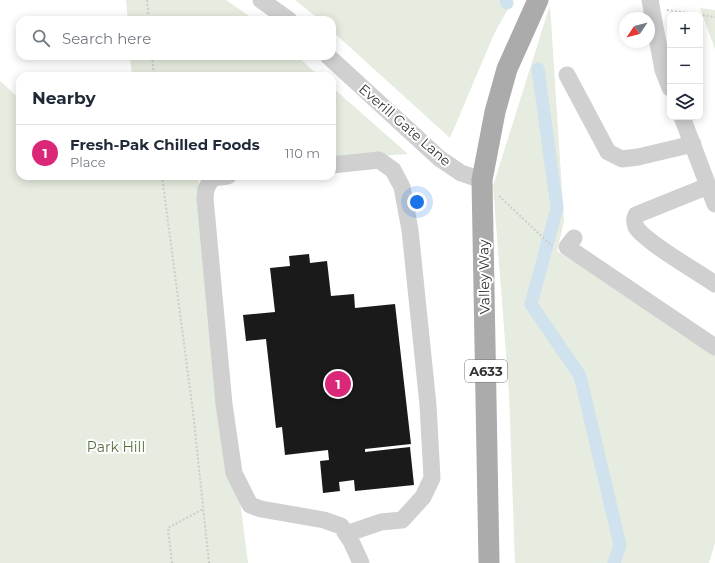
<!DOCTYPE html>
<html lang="en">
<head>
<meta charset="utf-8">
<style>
  body { margin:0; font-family:Montserrat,sans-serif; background:#f6f6f7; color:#1f2937 }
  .controls { position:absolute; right:12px; top:12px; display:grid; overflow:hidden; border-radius:8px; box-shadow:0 2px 10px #0003 }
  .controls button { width:36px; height:36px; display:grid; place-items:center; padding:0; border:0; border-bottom:1px solid #e0e1e3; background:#fff; color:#1f2937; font:20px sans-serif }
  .compass { position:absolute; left:619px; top:12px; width:36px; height:36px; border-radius:50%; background:#fff; box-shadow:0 2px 10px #0003; rotate:235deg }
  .you { position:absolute; left:417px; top:202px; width:14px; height:14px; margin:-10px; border:3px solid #fff; border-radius:50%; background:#1a73e8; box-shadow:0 0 0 6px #1a73e833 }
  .badge { display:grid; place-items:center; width:26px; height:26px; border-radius:50%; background:#db2777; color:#fff; font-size:13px; font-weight:700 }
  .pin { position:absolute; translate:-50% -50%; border:2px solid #fff; box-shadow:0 1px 4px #0006 }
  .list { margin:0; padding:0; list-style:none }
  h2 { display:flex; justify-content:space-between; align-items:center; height:52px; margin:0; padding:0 16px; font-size:17px }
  h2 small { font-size:13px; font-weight:400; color:#747a83 }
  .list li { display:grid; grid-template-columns:26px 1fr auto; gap:12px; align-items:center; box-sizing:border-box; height:56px; padding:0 16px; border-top:1px solid #e0e1e3 }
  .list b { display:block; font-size:15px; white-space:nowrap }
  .list p { margin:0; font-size:13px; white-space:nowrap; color:#747a83 }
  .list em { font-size:13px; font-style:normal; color:#747a83 }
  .icon { flex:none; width:22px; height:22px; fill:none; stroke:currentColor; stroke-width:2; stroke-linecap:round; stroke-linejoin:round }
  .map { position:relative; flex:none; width:715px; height:563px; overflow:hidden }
  .search { position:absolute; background:#fff; box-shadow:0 2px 10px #0003; left:16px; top:16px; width:320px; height:44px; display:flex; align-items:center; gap:10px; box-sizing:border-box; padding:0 14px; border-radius:12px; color:#747a83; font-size:15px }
  .panel { position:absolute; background:#fff; box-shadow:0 2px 10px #0003; left:16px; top:72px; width:320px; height:108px; border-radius:12px }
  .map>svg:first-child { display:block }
  .green { fill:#e6ecdf }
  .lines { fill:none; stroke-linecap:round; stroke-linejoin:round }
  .canal { stroke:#cfe2ee; stroke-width:13 }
  .building { fill:#1a1a1a }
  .path { stroke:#cdcdcd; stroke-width:2; stroke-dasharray:2 2; stroke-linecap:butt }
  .minor { stroke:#d0d0d0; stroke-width:17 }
  .major { stroke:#ababab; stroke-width:21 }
  .labels { text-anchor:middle; stroke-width:4; stroke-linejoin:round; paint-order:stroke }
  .shield { fill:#fff; stroke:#707070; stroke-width:1 }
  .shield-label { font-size:13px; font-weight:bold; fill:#333 }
  .street-label { font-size:14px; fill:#333; stroke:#fff }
  .park-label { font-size:14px; fill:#56703f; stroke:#fff }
</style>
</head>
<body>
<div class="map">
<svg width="715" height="563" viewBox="0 0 715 563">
  <rect width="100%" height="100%" fill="#fff"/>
  <path class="green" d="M126,0H226L255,20H128Z
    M295,0H513L494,34L450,138L332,31V20H320Z
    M550,5L564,221L557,251L715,355V543L709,563H515L509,392L493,186Z
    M700,8L715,10V49Z
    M130,56H297L319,76H132Z
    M0,81L20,99V176H198L248,563H0Z
    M332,87L408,154L332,159Z"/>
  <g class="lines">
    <path class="canal" d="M506,0L507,3
      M538,69L557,208L531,304L580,376L620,545L614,563"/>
  </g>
  <path class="building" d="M309,254L310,263L327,261L331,296L354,294L355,308L395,304L411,444L365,449V452L410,447L414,485L355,491L354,480L339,482L340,491L323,493L320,461L329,460L328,450L285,455L282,427L276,428L266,339L246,341L243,315L275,312L270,268L290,266L289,256Z"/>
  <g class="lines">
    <path class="path" d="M147,0L149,20
      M667,10L715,17
      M152,56L154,76
      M162,176L193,412L209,563
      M499,196L552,246
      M172,563L168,528L203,509"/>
    <path class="minor" d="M261,0L289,20
      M650,0L663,70L670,88
      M328,56L439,158L461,173L482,180
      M567,75L608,152L622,159L638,157L693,144
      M682,117L715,204
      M332,165L379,160L393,170L402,187L410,230L428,405L432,478L423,497L402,520L381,522L346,534
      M228,176L212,178L206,189L205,198L224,404L234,473L250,505L261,509L324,520L341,526L351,541L361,563
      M708,186L636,215C634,219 634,222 636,227C645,242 698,272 715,284
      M574,238L567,247L715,347"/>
    <path class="major" d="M489,563L482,180L495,112L507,69L538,0"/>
  </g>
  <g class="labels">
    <rect class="shield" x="465" y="360" width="42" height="22" rx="3"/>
    <g class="shield-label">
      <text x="486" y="376">A633</text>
    </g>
    <g class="street-label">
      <text transform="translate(405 125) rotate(41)" y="5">Everill Gate Lane</text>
      <text transform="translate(484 277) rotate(-91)" y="5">Valley Way</text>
    </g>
    <g class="park-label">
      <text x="116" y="452">Park Hill</text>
    </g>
  </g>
</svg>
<div class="controls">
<button>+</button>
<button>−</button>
<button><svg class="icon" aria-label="layers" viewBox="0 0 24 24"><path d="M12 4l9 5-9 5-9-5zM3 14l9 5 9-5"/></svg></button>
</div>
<svg class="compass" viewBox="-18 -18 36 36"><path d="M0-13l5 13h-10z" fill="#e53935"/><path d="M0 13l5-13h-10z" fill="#747a83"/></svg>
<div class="you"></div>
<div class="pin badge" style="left:338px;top:384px">1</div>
<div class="search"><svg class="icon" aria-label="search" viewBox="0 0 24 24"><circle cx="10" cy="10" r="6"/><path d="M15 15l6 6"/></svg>Search here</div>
<section class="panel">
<h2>Nearby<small></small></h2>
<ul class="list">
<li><span class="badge">1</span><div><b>Fresh-Pak Chilled Foods</b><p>Place</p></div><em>110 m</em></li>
</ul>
</section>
</div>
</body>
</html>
